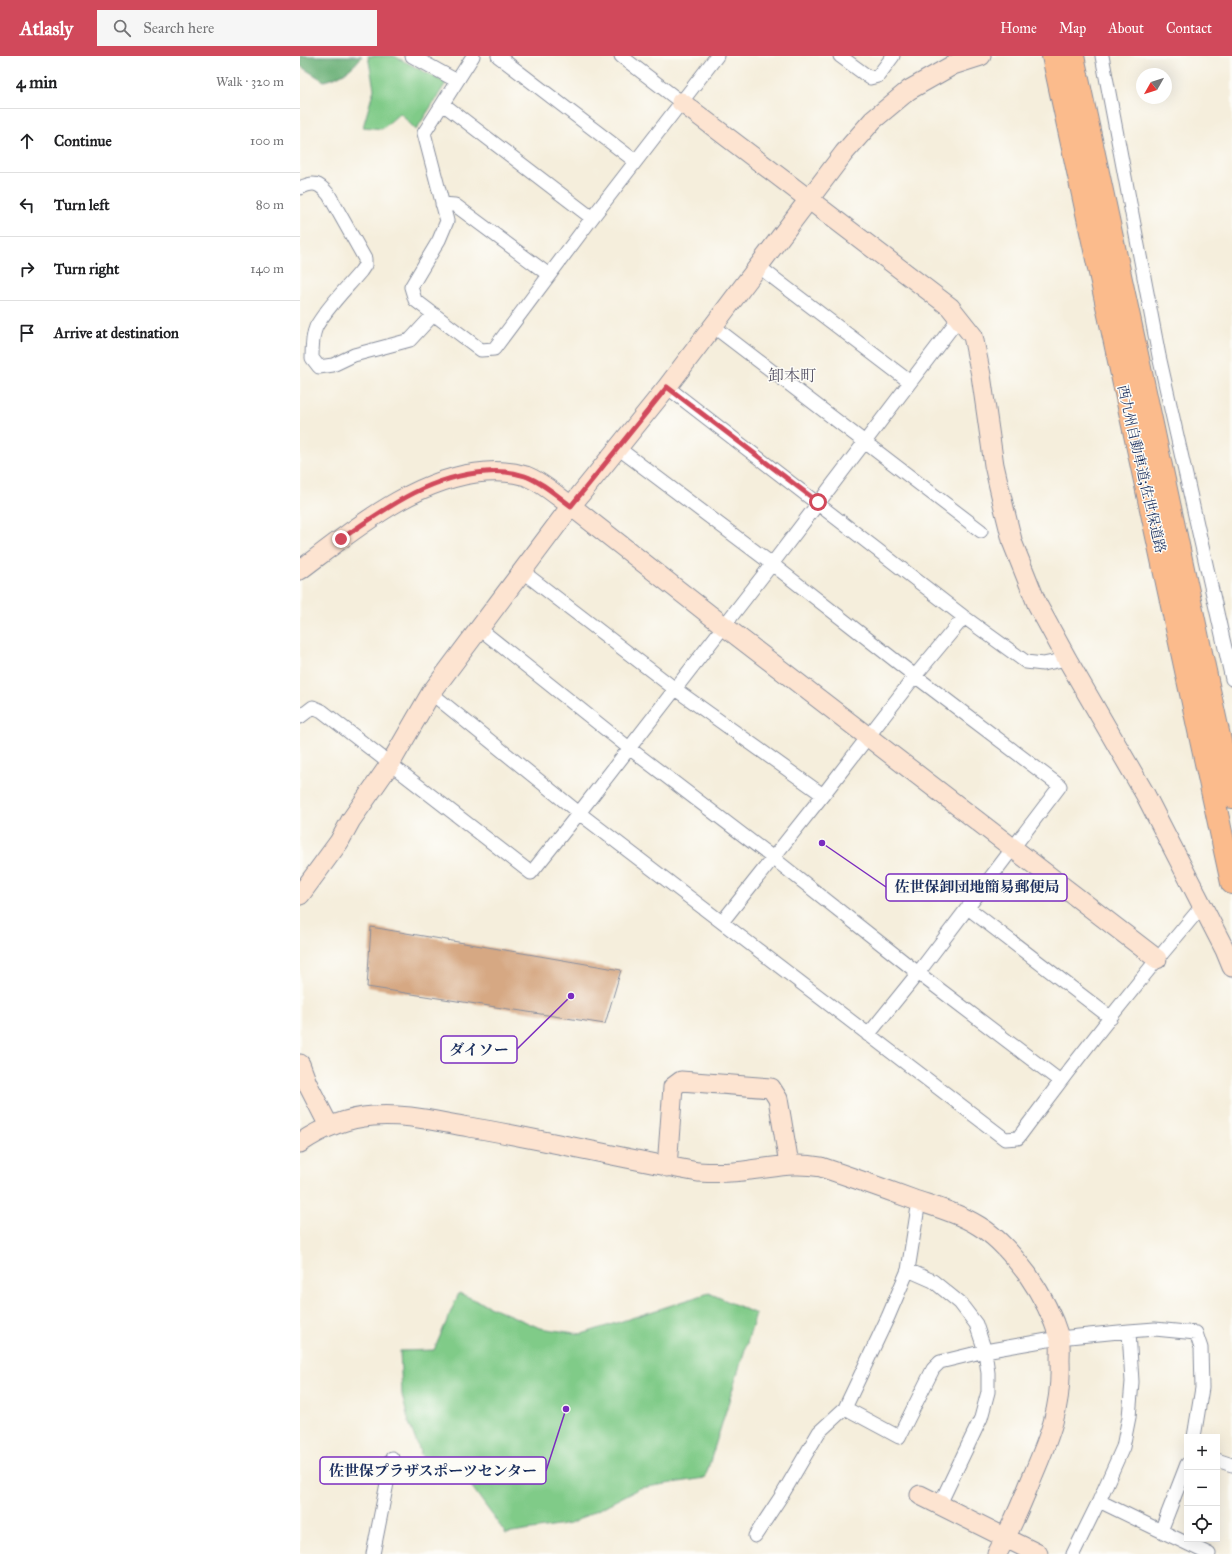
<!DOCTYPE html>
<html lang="en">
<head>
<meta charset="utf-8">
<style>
  body { margin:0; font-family:"IM FELL Great Primer","Noto Serif JP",serif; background:#f6f6f6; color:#202124 }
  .controls { position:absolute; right:12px; bottom:12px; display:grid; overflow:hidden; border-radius:0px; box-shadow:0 4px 16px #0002 }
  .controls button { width:36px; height:36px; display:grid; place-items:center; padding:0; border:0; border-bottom:1px solid #e0e0e0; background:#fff; color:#202124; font:20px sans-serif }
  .compass { position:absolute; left:836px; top:12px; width:36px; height:36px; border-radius:50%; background:#fff; box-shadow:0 4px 16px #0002; rotate:231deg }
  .stop { position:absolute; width:12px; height:12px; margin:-9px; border:3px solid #d1495b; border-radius:50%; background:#fff }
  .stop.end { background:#d1495b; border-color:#fff; box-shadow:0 1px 4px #0008 }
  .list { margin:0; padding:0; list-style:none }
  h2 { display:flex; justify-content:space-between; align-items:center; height:52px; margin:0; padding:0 16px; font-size:17px }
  h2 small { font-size:13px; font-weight:400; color:#757577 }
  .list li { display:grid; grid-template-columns:26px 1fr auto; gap:12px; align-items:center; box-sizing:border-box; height:64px; padding:0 16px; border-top:1px solid #e0e0e0 }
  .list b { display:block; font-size:15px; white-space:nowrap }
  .list em { font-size:13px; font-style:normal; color:#757577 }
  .icon { flex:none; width:22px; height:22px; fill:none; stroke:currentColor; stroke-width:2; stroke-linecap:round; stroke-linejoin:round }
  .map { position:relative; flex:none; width:932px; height:1498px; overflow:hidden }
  header { display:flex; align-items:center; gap:24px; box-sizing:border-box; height:56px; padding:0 20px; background:#d1495b; color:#fff }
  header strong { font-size:19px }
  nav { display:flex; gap:22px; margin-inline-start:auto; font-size:14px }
  .search { width:280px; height:36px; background:#f6f6f6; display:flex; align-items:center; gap:10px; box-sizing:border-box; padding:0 14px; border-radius:0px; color:#757577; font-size:15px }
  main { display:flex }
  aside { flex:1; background:#fff }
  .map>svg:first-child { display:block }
  .green { fill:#80cb88; stroke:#4e7d73 }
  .forest { fill:#68af74; stroke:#426f69 }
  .building { fill:#d6a883 }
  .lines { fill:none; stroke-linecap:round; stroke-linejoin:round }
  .street-casing { stroke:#888e9d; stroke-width:15 }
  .secondary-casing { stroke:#888e9d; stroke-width:21 }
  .highway-casing { stroke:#888e9d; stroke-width:24 }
  .street { stroke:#fff; stroke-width:13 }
  .secondary { stroke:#fde4d1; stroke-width:19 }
  .highway { stroke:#fbbb8c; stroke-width:22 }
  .route { stroke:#d1495b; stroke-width:5 }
  .labels { text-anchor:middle; stroke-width:3; stroke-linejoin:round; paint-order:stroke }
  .street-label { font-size:14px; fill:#1b2f5e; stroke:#fdfcf7 }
  .quarter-label { font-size:16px; fill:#5c596b; stroke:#fdfcf7 }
  .leader { fill:none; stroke:#7b2cbf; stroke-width:1.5 }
  .callout-dot { fill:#7b2cbf; stroke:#fdfcf7; stroke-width:1.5 }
  .callout { fill:#fdfcf7; stroke:#7b2cbf; stroke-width:1.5 }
  .callout-label { font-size:15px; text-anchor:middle; font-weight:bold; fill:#1b2f5e }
</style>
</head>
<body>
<header>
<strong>Atlasly</strong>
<div class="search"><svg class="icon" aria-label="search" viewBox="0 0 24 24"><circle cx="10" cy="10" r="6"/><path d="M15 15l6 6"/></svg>Search here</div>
<nav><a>Home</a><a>Map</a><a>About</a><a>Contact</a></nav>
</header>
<main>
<aside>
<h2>4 min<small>Walk · 320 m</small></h2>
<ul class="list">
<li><svg class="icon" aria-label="ahead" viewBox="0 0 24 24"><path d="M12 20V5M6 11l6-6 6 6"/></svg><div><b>Continue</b></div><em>100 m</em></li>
<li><svg class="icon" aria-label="left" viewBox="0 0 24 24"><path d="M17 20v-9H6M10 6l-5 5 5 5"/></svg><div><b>Turn left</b></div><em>80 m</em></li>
<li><svg class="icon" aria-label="right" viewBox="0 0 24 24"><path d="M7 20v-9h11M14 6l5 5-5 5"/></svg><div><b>Turn right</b></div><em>140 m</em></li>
<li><svg class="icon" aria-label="arrive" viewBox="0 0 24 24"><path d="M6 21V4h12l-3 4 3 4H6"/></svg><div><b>Arrive at destination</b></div></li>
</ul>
</aside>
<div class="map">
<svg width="932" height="1498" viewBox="0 0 932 1498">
  <rect width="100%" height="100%" fill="#fdfcf7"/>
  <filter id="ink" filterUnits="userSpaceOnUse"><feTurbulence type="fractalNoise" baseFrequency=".025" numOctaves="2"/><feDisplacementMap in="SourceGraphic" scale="8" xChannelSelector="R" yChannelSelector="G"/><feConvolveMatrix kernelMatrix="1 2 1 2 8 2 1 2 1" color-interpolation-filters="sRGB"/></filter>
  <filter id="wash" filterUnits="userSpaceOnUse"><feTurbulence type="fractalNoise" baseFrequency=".012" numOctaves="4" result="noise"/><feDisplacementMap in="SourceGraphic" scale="16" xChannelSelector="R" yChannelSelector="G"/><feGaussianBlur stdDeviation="0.9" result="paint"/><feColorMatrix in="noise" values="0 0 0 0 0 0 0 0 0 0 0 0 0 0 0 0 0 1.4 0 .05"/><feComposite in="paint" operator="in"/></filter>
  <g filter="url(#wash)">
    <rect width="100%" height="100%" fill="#f5eedc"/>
    <path class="green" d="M68,0H94L146,27L116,74L100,57L82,73L63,71L74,33Z
      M159,1237L240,1272L282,1278L409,1237L456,1258L405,1422L340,1432L270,1468L206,1478L153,1405L126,1411L109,1367L102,1339L100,1295L134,1294Z"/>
    <path class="forest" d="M0,0H62C52,14 40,21 24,25L0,10Z"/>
    <g id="blocks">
      <path class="building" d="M71,871L321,914L305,968L67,931Z"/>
    </g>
  </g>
  <g filter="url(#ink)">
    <use href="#blocks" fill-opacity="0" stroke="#888e9d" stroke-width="1"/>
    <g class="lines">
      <defs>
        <path id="street" d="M112,0L157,25
          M173,0L124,77L147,165L139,184L111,231L115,244L181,294L194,293L292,162L417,0
          M198,0L335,105
          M321,0L381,46
          M540,0L570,22L578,20L593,0
          M802,0L859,300L932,623
          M143,48L292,162
          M0,132C14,125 19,127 29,139L65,203V209L61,215C46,233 27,251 16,271C12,280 12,292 12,302L19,311L33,309L54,299L110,284L134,258
          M142,148L155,149L249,219
          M458,210L610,326
          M413,270L681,475
          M367,331L664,561L726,606L743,608L767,603
          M318,392L472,508L615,620L760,730L618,917L568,979
          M223,516L375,633L523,739
          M180,573L329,692L473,802L618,917L760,1025
          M131,637L279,757L705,1083L718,1082C777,1002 838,925 902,850
          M0,661L13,651L22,655L231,817L279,757L472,508L659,262
          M668,852L811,962
          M422,866L523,739L615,620L664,561
          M619,1145L608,1214L588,1261L545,1352L599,1381L633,1313L640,1306L685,1295L759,1282L829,1275L832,1326L829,1361L823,1391L799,1445L773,1498
          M608,1214L633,1225L660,1247L676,1268L685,1295L688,1317V1336L681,1362L640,1448
          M829,1275L855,1273L896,1277L901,1292L902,1332L894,1381
          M917,1404L932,1409
          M799,1445L861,1475L887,1408
          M861,1475L909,1498
          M455,1480L482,1439L519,1376L545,1352
          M73,1498L92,1402"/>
        <path id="secondary" d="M381,46L650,251L673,280L681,319L694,409L704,452L713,488L737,548L767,603L845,738L925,894L932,911
          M0,514C55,473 116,421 186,416C199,415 213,416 226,420C242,426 257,440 271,450L424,570L857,903
          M0,839L39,786L51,764L90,708L131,637L271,450L367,331L544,97L573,64L609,34L653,9L681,0
          M0,1008L7,1027L29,1070
          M0,1087C22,1072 46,1062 73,1060C105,1057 138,1066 169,1071C246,1084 321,1102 398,1116C415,1117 433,1117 450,1114C477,1111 494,1106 521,1111C551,1121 582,1132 612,1143C635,1151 658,1157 679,1170C699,1182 714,1201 728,1219C741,1238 752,1258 759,1281C761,1288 760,1297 760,1305C762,1352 749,1382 731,1424C721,1449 710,1474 697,1498
          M367,1111L373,1031L381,1025L471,1032L478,1043L489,1108
          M620,1439L738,1498"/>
        <path id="highway" d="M753,0L932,827
          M773,0L932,741"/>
      </defs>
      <use href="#street" class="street-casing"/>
      <use href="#secondary" class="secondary-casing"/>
      <use href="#highway" class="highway-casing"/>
      <use href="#street" class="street"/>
      <use href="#secondary" class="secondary"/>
      <use href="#highway" class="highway"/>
    </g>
  </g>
  <g class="lines" filter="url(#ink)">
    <path class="route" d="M41,483C86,452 129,420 186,416C199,415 213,416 225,420C242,426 257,440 271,450L367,331L518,446"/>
  </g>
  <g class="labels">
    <g class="street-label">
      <text transform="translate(842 413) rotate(77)" y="5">西九州自動車道;佐世保道路</text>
    </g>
    <g class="quarter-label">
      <text x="492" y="325">卸本町</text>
    </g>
  </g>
  <path class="leader" d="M522 787L586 831M271 940L217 993M266 1353L246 1415"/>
  <g class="callout-dot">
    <circle cx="522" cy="787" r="4"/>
    <circle cx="271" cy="940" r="4"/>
    <circle cx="266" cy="1353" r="4"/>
  </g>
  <g class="callout">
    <rect x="586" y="818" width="181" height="27" rx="4"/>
    <rect x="141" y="980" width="76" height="27" rx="4"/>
    <rect x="20" y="1401" width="226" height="27" rx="4"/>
  </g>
  <g class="callout-label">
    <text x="677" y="836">佐世保卸団地簡易郵便局</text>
    <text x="179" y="999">ダイソー</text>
    <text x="133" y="1420">佐世保プラザスポーツセンター</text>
  </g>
</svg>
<div class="controls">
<button>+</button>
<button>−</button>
<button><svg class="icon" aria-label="locate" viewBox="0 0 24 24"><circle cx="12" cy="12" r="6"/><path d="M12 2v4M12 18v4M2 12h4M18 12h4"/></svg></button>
</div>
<svg class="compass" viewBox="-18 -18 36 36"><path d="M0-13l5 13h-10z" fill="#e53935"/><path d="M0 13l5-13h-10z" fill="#757577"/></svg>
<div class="stop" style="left:518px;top:446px"></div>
<div class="stop end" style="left:41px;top:483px"></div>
</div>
</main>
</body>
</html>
